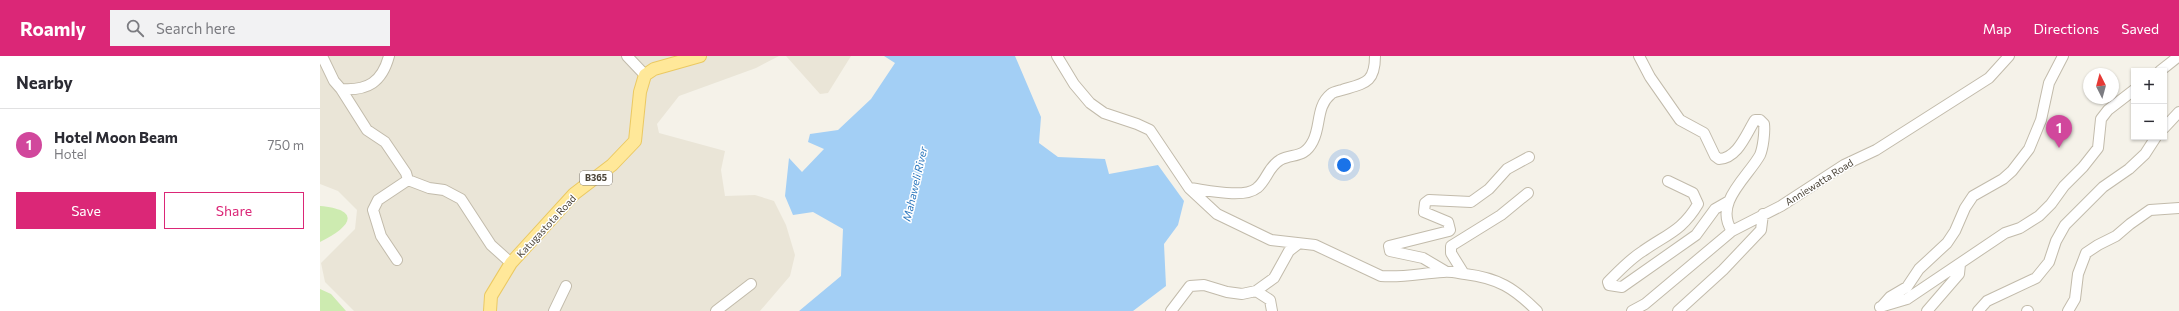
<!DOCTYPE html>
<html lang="en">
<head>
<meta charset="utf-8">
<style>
  body { margin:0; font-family:Commissioner,sans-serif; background:#f2f2f3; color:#2b2b33 }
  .controls { position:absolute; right:12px; top:12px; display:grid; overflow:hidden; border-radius:0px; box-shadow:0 1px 3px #0004 }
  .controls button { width:36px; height:36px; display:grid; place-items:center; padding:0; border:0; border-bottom:1px solid #e1e1e2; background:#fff; color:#2b2b33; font:20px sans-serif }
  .compass { position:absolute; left:1763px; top:12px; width:36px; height:36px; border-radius:50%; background:#fff; box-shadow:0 1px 3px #0004; rotate:354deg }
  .you { position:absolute; left:1024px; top:109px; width:14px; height:14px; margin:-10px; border:3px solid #fff; border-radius:50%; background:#1a73e8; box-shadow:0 0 0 6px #1a73e833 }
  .badge { display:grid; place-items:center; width:26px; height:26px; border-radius:50%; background:#db2777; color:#fff; font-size:13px; font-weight:700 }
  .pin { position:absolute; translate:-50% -33px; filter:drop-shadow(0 1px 2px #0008) }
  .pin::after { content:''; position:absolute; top:21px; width:14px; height:12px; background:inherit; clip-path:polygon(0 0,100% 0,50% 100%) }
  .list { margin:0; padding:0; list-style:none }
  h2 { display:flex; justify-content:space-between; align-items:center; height:52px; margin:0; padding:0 16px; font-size:17px }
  h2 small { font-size:13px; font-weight:400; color:#7c7c81 }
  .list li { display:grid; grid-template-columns:26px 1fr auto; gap:12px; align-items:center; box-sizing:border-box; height:72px; padding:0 16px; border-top:1px solid #e1e1e2 }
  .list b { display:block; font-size:15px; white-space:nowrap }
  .list p { margin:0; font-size:13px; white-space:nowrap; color:#7c7c81 }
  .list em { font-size:13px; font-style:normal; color:#7c7c81 }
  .actions { display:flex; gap:8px; padding:12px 16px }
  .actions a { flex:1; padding:9px 0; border:1px solid #db2777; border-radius:0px; text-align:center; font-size:14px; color:#db2777 }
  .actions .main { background:#db2777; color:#fff }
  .icon { flex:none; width:22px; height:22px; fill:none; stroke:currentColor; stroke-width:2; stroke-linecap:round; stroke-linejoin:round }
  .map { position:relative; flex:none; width:1859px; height:255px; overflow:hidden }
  header { display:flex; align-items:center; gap:24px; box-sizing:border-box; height:56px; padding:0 20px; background:#db2777; color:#fff }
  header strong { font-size:19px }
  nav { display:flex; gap:22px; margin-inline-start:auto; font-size:14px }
  .search { width:280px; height:36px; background:#f2f2f3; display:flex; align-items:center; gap:10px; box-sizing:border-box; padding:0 14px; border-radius:0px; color:#7c7c81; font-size:15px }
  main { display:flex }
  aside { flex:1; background:#fff }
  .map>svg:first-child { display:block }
  .residential { fill:#eae5d7 }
  .green { fill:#cdebb0 }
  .water { fill:#a3cff5 }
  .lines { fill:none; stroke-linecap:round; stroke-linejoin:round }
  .minor-casing { stroke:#c2bbab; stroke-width:12 }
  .major-casing { stroke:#ebc962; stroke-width:14 }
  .minor { stroke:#fff; stroke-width:10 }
  .major { stroke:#ffe899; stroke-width:12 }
  .labels { text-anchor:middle; stroke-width:3; stroke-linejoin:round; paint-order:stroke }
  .shield { fill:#fff; stroke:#807b73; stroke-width:1 }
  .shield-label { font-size:9px; font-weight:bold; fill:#4a4337 }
  .street-label { font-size:10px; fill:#4a4337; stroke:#fff }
  .water-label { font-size:11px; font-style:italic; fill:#2976bd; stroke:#fff }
</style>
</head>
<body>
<header>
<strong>Roamly</strong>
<div class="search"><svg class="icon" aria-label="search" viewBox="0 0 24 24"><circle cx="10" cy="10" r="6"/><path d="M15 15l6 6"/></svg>Search here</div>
<nav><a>Map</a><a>Directions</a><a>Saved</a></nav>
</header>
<main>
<aside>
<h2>Nearby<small></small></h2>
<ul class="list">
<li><span class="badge" style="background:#d1479c">1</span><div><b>Hotel Moon Beam</b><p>Hotel</p></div><em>750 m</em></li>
</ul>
<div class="actions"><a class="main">Save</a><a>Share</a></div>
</aside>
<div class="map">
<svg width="1859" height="255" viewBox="0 0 1859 255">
  <rect width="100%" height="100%" fill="#f5f2e9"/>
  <path class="residential" d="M0,0H459L436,12L359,40L337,68L339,77L405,95L401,114L405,140L435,139L454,145L466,169L475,199L470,220L440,255H34L5,226L1,207L35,173L37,154L18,135L0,128Z
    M466,0H531L508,37L500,38Z"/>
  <path class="green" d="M0,150C44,154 29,172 0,186Z
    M0,233L11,238L26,255H0Z"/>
  <path class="water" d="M564,0H695L721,61L719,87L738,101L785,103L789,118L838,109L864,145L858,169L844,188L846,230L813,255H479L521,220L523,173L493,156L473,159L465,140L469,102L482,116L504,93L488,86L490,78L518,74L551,43L575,7Z"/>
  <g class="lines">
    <defs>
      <path id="minor" d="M2,0L14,25L21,33C48,35 62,26 69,0
        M307,0L325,19
        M737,0L754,28L770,47L784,57L817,68L830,74L869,132L897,158L951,184L995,189L1061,220C1082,222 1103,217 1123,216C1130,215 1138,217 1145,218C1178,222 1194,232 1217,255
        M1319,0L1330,21L1360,64L1384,77L1395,100L1399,103C1418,102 1426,78 1435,64H1440L1444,68C1445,76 1443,92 1440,99C1428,121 1393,147 1412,175
        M1840,15L1859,0
        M21,33L47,74L65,86L86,117L88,124L58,144L53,154L61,180L77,204
        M1844,72L1859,56
        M88,124L109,132L124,134L141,143L171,189L191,207
        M1348,125L1373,137L1378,148C1362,175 1347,178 1323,195C1310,203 1299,215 1288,226L1289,229L1302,231L1376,179L1395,153L1409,145
        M869,132C886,134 924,143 937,132C947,124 948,111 960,104C973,97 984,103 993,85C1001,70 996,50 1011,38C1013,36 1018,35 1022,34C1045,27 1055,27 1055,0
        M1125,215L1103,202L1070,195L1069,190L1129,175L1130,174L1128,166L1104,156L1105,147L1109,144L1151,146L1169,133L1187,113L1209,101
        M1144,218L1131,197V190L1181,159L1208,137
        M936,235L950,244L952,255
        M1562,250L1570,241L1587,231L1599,213L1627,187L1635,175L1645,152L1653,140L1683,123L1692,115L1709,93L1721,64L1729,27L1743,0
        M1560,251L1587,243L1685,177L1700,172L1719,160L1731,148L1744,130L1763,111L1778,92L1781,63L1788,54L1814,34
        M234,255L246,230
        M396,255L431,228
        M851,255L870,230L884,229L907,236L922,238L936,235L954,222L969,195L978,188
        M1312,255L1325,248L1412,175L1461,150L1524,109L1556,94L1669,22L1689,0
        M1358,255L1403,214L1441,174L1443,158
        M1607,255L1639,218L1640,208
        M1658,255L1667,245L1716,222L1729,206L1736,185L1745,169L1783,131L1809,113L1825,98L1836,81
        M1707,255H1708
        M1748,255L1755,243L1758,218L1766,197L1778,189L1796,180L1810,168L1830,154L1859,152"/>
      <path id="major" d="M170,255L171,240L191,207L254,138L292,109L315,85L320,36L325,19L334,13L380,0"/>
    </defs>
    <use href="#minor" class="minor-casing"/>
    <use href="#major" class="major-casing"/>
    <use href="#minor" class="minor"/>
    <use href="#major" class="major"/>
  </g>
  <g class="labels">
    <rect class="shield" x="260" y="115" width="32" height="14" rx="3"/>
    <g class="shield-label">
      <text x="276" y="125">B365</text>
    </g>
    <g class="street-label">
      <text transform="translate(1499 126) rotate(-32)" y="4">Anniewatta Road</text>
      <text transform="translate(226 170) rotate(-47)" y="4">Katugastota Road</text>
    </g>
    <g class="water-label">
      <text transform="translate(595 128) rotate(-77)" y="4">Mahaweli River</text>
    </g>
  </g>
</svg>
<div class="controls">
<button>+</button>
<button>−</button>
</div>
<svg class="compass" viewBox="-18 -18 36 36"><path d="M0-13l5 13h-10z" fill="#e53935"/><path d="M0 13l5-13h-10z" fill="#7c7c81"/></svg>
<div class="you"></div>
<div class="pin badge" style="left:1739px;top:92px;background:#d1479c">1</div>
</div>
</main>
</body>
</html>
